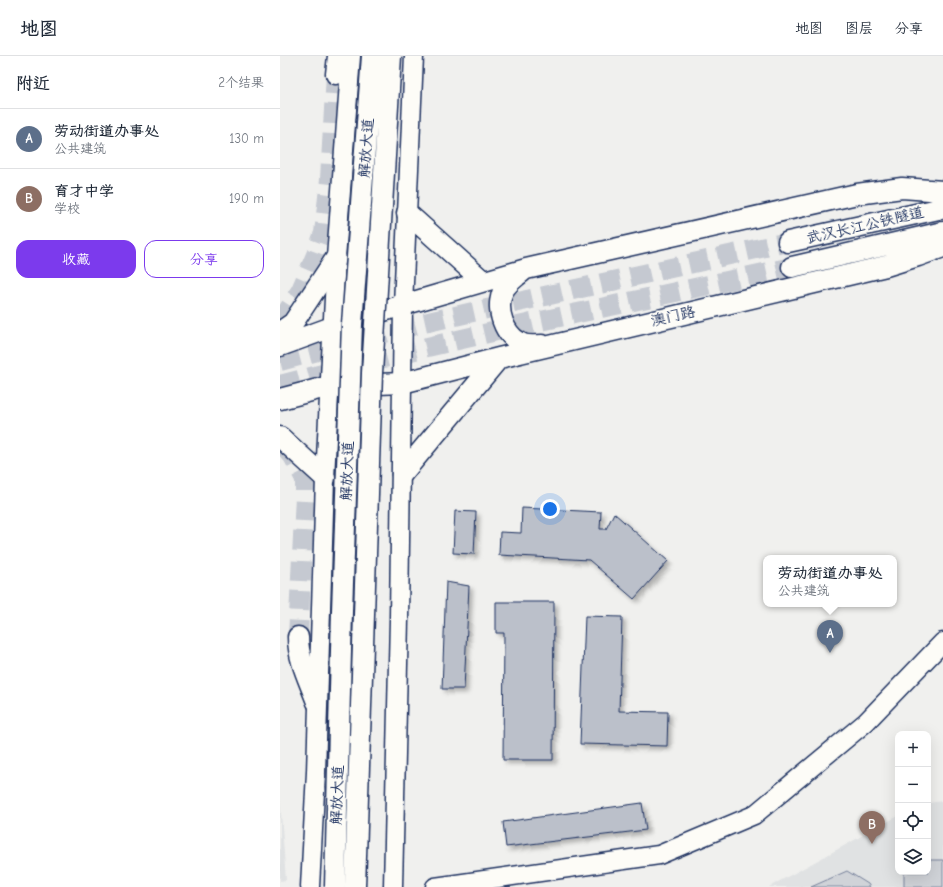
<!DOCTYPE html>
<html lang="zh">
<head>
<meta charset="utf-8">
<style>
  body { margin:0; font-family:"Comic Neue","LXGW WenKai TC",sans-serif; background:#f2f2f3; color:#1f2937 }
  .controls { position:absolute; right:12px; bottom:12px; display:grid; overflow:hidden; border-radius:8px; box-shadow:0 4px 16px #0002 }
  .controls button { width:36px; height:36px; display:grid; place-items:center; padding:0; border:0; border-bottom:1px solid #e0e1e3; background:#fff; color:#1f2937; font:20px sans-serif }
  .you { position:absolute; left:270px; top:453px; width:14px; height:14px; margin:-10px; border:3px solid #fff; border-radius:50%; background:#1a73e8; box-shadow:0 0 0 6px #1a73e833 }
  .badge { display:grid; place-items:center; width:26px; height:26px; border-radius:50%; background:#7c3aed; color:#fff; font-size:13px; font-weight:700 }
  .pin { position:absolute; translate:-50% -33px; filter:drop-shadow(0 1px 2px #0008) }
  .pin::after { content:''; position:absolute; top:21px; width:14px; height:12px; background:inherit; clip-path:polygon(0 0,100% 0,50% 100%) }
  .popup { position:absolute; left:483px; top:499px; width:134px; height:52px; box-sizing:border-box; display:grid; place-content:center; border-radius:8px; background:#fff; filter:drop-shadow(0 1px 3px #0005); font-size:13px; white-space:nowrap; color:#747a83 }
  .popup b { font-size:15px; color:#1f2937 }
  .popup::after { content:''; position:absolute; left:50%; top:100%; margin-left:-8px; border:8px solid transparent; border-top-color:#fff }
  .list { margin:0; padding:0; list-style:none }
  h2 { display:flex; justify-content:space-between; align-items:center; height:52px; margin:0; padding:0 16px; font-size:17px }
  h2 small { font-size:13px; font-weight:400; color:#747a83 }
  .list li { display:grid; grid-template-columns:26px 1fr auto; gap:12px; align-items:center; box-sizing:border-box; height:60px; padding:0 16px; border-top:1px solid #e0e1e3 }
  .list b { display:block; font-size:15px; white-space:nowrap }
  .list p { margin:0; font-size:13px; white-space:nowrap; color:#747a83 }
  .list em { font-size:13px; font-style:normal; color:#747a83 }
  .actions { display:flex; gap:8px; padding:12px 16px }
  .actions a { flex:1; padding:9px 0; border:1px solid #7c3aed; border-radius:12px; text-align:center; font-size:14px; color:#7c3aed }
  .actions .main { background:#7c3aed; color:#fff }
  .icon { flex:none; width:22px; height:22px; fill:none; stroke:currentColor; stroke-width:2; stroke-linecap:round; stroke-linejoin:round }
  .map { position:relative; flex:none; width:663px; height:831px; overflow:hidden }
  header { display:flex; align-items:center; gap:24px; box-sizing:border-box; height:56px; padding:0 20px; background:#fff; border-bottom:1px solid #e0e1e3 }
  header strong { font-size:19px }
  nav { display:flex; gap:22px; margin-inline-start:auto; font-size:14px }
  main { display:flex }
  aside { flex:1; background:#fff }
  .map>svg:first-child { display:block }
  .built { fill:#e0e2e3 }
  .green { fill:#d0d3d8; stroke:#76819b }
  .building { fill:#bbc0ca; stroke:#1b2f5e; filter:url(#shadow) }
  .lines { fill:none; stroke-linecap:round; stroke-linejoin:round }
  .primary-tunnel { stroke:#c5c9d1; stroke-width:20; stroke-dasharray:20 10; stroke-linecap:butt }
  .secondary-casing { stroke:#1b2f5e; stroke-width:21 }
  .primary-casing { stroke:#1b2f5e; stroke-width:23 }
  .secondary { stroke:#fdfcf7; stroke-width:18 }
  .primary { stroke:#fdfcf7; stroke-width:20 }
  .primary-bridge-casing { stroke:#1b2f5e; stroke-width:23; stroke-linecap:butt }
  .primary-bridge { stroke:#fdfcf7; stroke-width:20 }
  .labels { text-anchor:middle; stroke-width:3.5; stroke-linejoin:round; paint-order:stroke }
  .street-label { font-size:15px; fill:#1b2f5e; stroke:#fdfcf7 }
</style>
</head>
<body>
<header>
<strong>地图</strong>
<nav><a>地图</a><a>图层</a><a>分享</a></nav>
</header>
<main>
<aside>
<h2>附近<small>2个结果</small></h2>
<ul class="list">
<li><span class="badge" style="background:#5c6f8a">A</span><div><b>劳动街道办事处</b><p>公共建筑</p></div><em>130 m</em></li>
<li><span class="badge" style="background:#8d6e63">B</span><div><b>育才中学</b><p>学校</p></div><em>190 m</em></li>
</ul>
<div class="actions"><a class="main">收藏</a><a>分享</a></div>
</aside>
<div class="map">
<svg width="663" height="831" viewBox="0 0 663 831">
  <defs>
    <filter id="shadow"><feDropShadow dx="3.5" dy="3.5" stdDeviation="2" flood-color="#0004"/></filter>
  </defs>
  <rect width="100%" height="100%" fill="#f0f0ee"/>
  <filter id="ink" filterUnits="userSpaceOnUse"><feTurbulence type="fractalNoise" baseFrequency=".025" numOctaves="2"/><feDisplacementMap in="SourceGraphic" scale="8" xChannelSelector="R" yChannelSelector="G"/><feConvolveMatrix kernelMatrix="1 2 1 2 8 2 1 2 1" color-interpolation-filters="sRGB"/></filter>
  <g filter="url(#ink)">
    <path class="built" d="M0,744L6,824L0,825Z
      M663,745V831H489L618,760V816H648V747Z"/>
    <path class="green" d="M648,804H663V831H624V816H648Z
      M567,815L588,828L590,831H531Z"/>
    <path class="building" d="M242,452L321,456L320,473H326L334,457L388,505L354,543L309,504L219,499L220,476L241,477Z
      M175,455L196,456L194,498L173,497Z
      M166,526L189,530L184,633H162Z
      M216,546H274L273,704H223L224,577H216Z
      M305,560L342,561L339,655L388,656L387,690L300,688Z
      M362,747L366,774L226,791L223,766Z"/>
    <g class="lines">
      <path class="primary-tunnel" d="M0,267L21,234L36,199L44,177L50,123L56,18
        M0,305L139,268L508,186
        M0,329L139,293L256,266L512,211
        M5,391L13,400L25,423V440L18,581"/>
      <defs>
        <path id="secondary" d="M30,831L36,716L45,422L56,202L71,0
          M113,831L119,563L123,249L134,0
          M155,831L379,799L474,759L586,666L663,586"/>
        <path id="primary" d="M56,18L58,0
          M127,157L203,225
          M508,186L663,152
          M512,211L663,176
          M243,215C236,221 227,227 223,235C215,254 224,280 243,288C248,290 256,289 262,289
          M0,276L13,267L56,202
          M0,290L52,271L123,249L246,213L577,138L622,132L663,135
          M0,343L50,330L122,327L219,302L606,210L638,200L663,191
          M0,381L45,422
          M122,418L219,302
          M18,581C18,604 29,624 37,646"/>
      </defs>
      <use href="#secondary" class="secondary-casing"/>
      <use href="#primary" class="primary-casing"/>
      <use href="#secondary" class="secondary"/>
      <use href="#primary" class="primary"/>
      <defs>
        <path id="primary-bridge" d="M55,831L62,555L72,268L92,0
          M75,831L92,317L111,0"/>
      </defs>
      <use href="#primary-bridge" class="primary-bridge-casing"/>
      <use href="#primary-bridge" class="primary-bridge"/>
    </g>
  </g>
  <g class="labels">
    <g class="street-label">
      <text transform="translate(86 92) rotate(-86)" y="5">解放大道</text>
      <text transform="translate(585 169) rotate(-13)" y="5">武汉长江公铁隧道</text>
      <text transform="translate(393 260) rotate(-13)" y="5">澳门路</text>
      <text transform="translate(67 415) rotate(-88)" y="5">解放大道</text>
      <text transform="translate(57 739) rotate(-88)" y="5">解放大道</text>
    </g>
  </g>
</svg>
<div class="controls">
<button>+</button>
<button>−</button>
<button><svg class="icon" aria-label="locate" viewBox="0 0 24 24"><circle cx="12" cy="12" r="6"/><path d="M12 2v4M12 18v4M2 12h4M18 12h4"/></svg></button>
<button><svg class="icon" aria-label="layers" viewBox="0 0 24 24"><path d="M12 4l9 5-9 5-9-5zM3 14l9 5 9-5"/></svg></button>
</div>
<div class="you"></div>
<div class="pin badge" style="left:550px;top:597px;background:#5c6f8a">A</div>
<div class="popup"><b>劳动街道办事处</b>公共建筑</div>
<div class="pin badge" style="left:592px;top:788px;background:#8d6e63">B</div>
</div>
</main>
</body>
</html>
